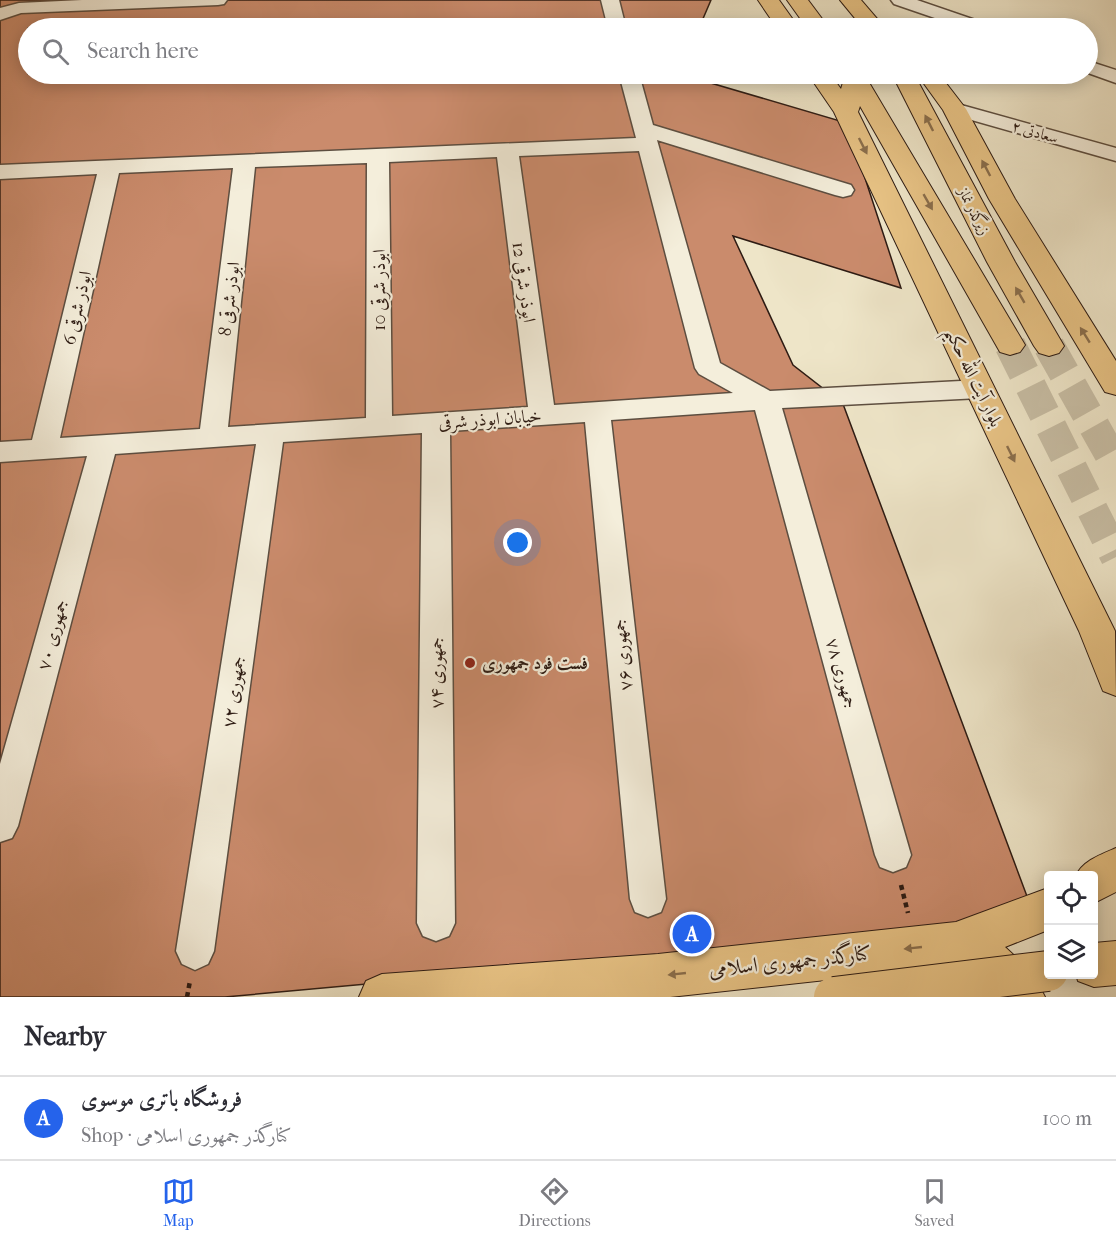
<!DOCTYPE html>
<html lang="en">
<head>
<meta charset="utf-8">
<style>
  body { margin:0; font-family:"IM FELL French Canon",Amiri,serif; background:#f7f7f7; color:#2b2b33 }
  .controls { position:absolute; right:18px; bottom:18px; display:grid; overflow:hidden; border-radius:6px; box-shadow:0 3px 15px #0003 }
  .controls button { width:54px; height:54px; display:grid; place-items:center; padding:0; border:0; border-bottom:2px solid #e1e1e2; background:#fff; color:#2b2b33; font:30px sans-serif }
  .you { position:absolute; left:518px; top:543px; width:21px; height:21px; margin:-15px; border:4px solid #fff; border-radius:50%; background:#1a73e8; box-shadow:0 0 0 9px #1a73e833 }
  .badge { display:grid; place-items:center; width:39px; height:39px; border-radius:50%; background:#2563eb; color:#fff; font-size:20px; font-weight:700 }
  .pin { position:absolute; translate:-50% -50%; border:3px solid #fff; box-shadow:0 2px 6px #0006 }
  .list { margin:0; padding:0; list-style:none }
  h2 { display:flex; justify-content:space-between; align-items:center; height:78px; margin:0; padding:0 24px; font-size:26px }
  h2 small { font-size:20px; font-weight:400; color:#7c7c81 }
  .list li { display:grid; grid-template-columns:39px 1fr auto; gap:18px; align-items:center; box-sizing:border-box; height:84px; padding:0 24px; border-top:2px solid #e1e1e2 }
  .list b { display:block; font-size:22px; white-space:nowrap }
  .list p { margin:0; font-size:20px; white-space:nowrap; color:#7c7c81 }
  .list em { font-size:20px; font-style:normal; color:#7c7c81 }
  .icon { flex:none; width:33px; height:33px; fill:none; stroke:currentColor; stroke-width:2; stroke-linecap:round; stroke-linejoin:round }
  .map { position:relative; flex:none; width:1116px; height:997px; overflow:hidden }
  .search { position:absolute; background:#fff; box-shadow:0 3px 15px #0003; left:18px; right:18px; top:18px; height:66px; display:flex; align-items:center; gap:15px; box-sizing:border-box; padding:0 21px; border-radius:33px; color:#7c7c81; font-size:22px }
  .sheet { height:162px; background:#fff }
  nav { display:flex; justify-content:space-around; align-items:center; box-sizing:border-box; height:84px; border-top:2px solid #e1e1e2; background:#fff; font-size:16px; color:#7c7c81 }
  nav a { display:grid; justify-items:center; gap:3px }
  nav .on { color:#2563eb }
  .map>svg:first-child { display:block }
  .building { fill:#ca8b6c; stroke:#2d1b13; stroke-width:1.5 }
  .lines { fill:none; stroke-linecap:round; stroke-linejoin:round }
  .primary-tunnel { stroke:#c7bda4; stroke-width:31; stroke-dasharray:31 15; stroke-linecap:butt }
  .minor-casing { stroke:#5d4e40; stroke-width:3 }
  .primary-casing { stroke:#2d1b13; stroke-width:2 }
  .path { stroke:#2d1b13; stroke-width:4.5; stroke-dasharray:5 4; stroke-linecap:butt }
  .minor { fill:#f4eedb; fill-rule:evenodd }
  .primary { fill:#e7c284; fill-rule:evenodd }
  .primary-bridge-casing { stroke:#2d1b13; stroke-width:42; stroke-linecap:butt }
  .primary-bridge { stroke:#e7c284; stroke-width:40 }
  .oneway { fill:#8a6e4c }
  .poi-dot { fill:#8f2418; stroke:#f4eedb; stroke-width:2 }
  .labels { text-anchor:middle; stroke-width:4.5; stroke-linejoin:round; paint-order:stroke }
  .far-street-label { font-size:15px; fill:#2d1b13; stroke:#f4eedb }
  .street-label { font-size:18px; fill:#2d1b13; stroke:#f4eedb }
  .poi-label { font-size:18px; font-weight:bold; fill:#2d1b13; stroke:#f4eedb; text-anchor:start }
  .near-street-label { font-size:21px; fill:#2d1b13; stroke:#f4eedb }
</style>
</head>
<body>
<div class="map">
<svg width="1116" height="997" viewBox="0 0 1116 997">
  <rect width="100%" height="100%" fill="#eee5c8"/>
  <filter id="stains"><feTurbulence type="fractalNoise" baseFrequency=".00333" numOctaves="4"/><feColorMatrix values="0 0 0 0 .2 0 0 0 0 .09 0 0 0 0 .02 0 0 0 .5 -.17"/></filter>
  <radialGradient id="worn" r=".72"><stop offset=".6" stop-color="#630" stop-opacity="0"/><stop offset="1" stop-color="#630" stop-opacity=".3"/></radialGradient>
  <path class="building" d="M0,0H711L699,28H28V74H680L847,123L901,288L733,236L793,365L843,404L1037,923L225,997H0Z"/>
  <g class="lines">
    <path class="primary-tunnel" d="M1010,345L1116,557
      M1049,346L1116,465"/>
    <defs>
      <path id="minor" d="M82,0H227L224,4L218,5L21,13L0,20V8L19,3Z
        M601,0H619L626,28H608Z
        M891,0H917L987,24L989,28H964L894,4Z
        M1088,61L1116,70V83L1088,73Z
        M619,74H639L653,125L851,185L854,190L851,195L843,197L835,195L657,140L720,363L770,391L980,380L989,383L993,389L989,395L980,398L782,408L911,855L906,867L893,872L880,867L875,855L755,410L611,420L666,899L661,912L648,917L635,912L630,899L585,422L450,431L455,923L449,936L436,941L423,936L417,923L422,433L283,442L214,951L208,964L195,970L182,964L176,951L256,444L115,454L18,826L12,838L0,842V764L87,456L0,462V442L32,440L97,174L0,179V165L636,138ZM639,151L695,368L699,374L733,393L554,405L519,156ZM497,157L528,407L392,416L389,162ZM367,163L366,418L228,427L255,167ZM233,168L200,429L60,438L119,173Z
        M954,103L1116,148V161L947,113L944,109L947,105Z"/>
      <path id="primary" d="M758,0H779L799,28H777Z
        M787,0H808L829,28H807Z
        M840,0H861L885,28H863Z
        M808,74H830L841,89L844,79L841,74H864L1025,345L1020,352L1010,355L1000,352L860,106L858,112L1115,631L1116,696L1103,691L1079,631L834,112Z
        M892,74H914L1015,262L1064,346L1059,353L1049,356L1039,353L1034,346L987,262Z
        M917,74H939L966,109L1015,199L1116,361V395L1105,392L989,199L943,110Z
        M1116,848V892L1094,903V876H1076C1082,861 1102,854 1116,848Z
        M1048,888V930L1005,947L1032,972L1045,997H994L977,981L954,966L670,997H359L366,981L382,974L658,954L956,922Z
        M1116,941V985L1094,987L1078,981L1076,974H1094V943Z"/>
    </defs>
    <use href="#minor" class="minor-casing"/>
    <use href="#primary" class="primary-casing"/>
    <path class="path" d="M901,885L908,913
      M187,997L190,981"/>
    <use href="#minor" class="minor"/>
    <use href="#primary" class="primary"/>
    <defs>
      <path id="primary-bridge" d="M834,997L1048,971"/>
    </defs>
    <use href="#primary-bridge" class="primary-bridge-casing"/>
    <use href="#primary-bridge" class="primary-bridge"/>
  </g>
  <defs><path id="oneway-solid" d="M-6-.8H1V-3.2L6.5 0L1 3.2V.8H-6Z" transform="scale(1.5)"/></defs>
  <g class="oneway">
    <use href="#oneway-solid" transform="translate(929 123) rotate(-117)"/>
    <use href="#oneway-solid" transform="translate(863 146) rotate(63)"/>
    <use href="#oneway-solid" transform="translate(986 168) rotate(-118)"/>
    <use href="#oneway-solid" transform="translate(928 202) rotate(60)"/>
    <use href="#oneway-solid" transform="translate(1020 295) rotate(-120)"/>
    <use href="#oneway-solid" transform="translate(1085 335) rotate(-122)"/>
    <use href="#oneway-solid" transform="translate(1011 454) rotate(64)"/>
    <use href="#oneway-solid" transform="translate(913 948) rotate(174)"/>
    <use href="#oneway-solid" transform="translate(677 974) rotate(174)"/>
  </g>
  <circle class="poi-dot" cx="470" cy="663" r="6"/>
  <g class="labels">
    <g class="far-street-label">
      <text transform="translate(1035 132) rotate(16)" y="5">سعادتی ۲</text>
      <text transform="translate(974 211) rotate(63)" y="5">زیرگذر نماز</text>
    </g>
    <g class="street-label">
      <text transform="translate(524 282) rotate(82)" y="6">ابوذر شرقی 12</text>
      <text transform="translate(379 290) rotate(-90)" y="6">ابوذر شرقی 10</text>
      <text transform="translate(229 299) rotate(-83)" y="6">ابوذر شرقی 8</text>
      <text transform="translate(77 308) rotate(-77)" y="6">ابوذر شرقی 6</text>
      <text transform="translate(974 377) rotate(64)" y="6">بلوار آیت الله حکیم</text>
      <text transform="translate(490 419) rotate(-4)" y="6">خیابان ابوذر شرقی</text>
      <text transform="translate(52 635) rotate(-75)" y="6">جمهوری ۷۰</text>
      <text transform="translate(622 655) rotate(-96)" y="6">جمهوری ۷۶</text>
      <text transform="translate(436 673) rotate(-90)" y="6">جمهوری ۷۴</text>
      <text transform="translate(842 673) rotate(74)" y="6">جمهوری ۷۸</text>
      <text transform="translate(233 692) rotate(-82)" y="6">جمهوری ۷۲</text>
    </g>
    <g class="poi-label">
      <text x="482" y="669">فست فود جمهوری</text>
    </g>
    <g class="near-street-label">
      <text transform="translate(790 961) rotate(-6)" y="7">کنارگذر جمهوری اسلامی</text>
    </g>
  </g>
  <rect width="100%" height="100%" filter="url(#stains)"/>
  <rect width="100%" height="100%" fill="url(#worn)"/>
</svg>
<div class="controls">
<button><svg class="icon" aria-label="locate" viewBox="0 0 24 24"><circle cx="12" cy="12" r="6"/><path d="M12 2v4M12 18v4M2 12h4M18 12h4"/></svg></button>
<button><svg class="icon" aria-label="layers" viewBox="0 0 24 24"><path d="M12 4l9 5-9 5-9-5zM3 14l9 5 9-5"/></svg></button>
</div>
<div class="you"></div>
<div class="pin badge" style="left:692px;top:934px">A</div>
<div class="search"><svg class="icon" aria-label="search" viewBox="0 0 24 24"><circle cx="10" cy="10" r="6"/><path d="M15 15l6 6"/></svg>Search here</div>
</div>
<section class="sheet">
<h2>Nearby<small></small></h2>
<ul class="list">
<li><span class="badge">A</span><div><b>فروشگاه باتری موسوی</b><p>Shop · کنارگذر جمهوری اسلامی</p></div><em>100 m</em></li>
</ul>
</section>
<nav>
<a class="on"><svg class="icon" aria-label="map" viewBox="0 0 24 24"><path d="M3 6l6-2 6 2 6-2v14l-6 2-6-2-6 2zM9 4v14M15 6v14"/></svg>Map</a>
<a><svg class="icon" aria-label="directions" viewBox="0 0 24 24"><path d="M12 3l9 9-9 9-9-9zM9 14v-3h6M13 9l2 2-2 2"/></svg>Directions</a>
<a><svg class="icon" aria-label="saved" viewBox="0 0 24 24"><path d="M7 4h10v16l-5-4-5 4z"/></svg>Saved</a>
</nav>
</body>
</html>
